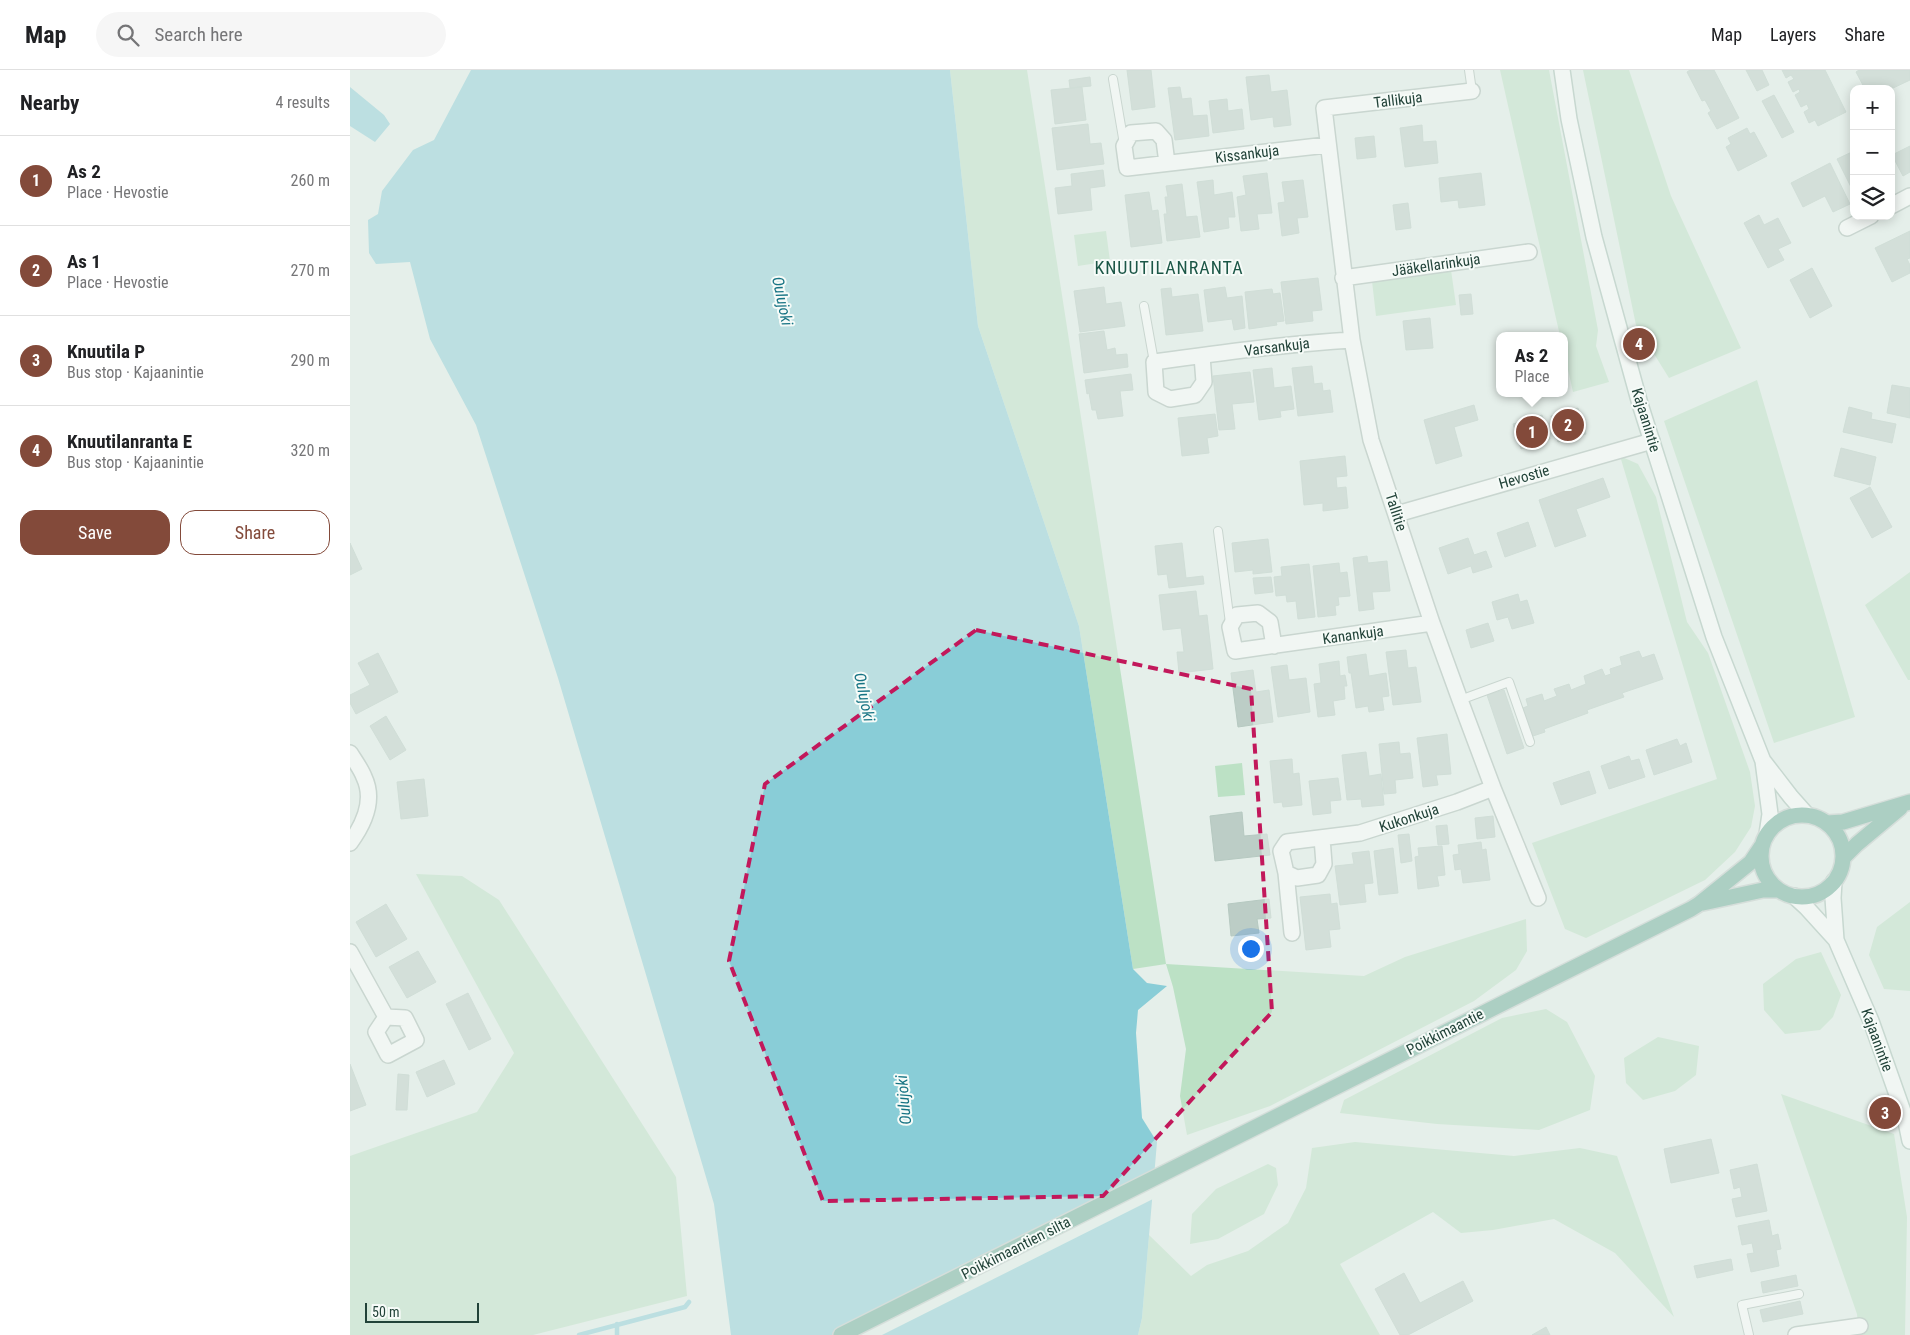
<!DOCTYPE html>
<html lang="en">
<head>
<meta charset="utf-8">
<style>
  body { margin:0; font-family:"Roboto Condensed",sans-serif; background:#f6f6f6; color:#202124 }
  .controls { position:absolute; right:15px; top:15px; display:grid; overflow:hidden; border-radius:10px; box-shadow:0 2px 12px #0003 }
  .controls button { width:45px; height:45px; display:grid; place-items:center; padding:0; border:0; border-bottom:1px solid #e0e0e0; background:#fff; color:#202124; font:25px sans-serif }
  .scale { position:absolute; left:15px; bottom:12px; width:114px; box-sizing:border-box; padding-left:5px; border:2px solid #224339; border-top:0; font-size:14px; line-height:18px; white-space:nowrap; color:#224339; -webkit-text-stroke:4px #f6fbf8; paint-order:stroke }
  .you { position:absolute; left:900px; top:878px; width:18px; height:18px; margin:-12px; border:4px solid #fff; border-radius:50%; background:#1a73e8; box-shadow:0 0 0 8px #1a73e833 }
  .badge { display:grid; place-items:center; width:32px; height:32px; border-radius:50%; background:#834a3a; color:#fff; font-size:16px; font-weight:700 }
  .pin { position:absolute; translate:-50% -50%; border:2px solid #fff; box-shadow:0 1px 5px #0006 }
  .popup { position:absolute; left:1146px; top:262px; width:72px; height:65px; box-sizing:border-box; display:grid; place-content:center; border-radius:10px; background:#fff; filter:drop-shadow(0 1px 4px #0005); font-size:16px; white-space:nowrap; color:#757577 }
  .popup b { font-size:19px; color:#202124 }
  .popup::after { content:''; position:absolute; left:50%; top:100%; margin-left:-10px; border:10px solid transparent; border-top-color:#fff }
  .list { margin:0; padding:0; list-style:none }
  h2 { display:flex; justify-content:space-between; align-items:center; height:65px; margin:0; padding:0 20px; font-size:21px }
  h2 small { font-size:16px; font-weight:400; color:#757577 }
  .list li { display:grid; grid-template-columns:32px 1fr auto; gap:15px; align-items:center; box-sizing:border-box; height:90px; padding:0 20px; border-top:1px solid #e0e0e0 }
  .list b { display:block; font-size:19px; white-space:nowrap }
  .list p { margin:0; font-size:16px; white-space:nowrap; color:#757577 }
  .list em { font-size:16px; font-style:normal; color:#757577 }
  .actions { display:flex; gap:10px; padding:15px 20px }
  .actions a { flex:1; padding:11px 0; border:1px solid #834a3a; border-radius:15px; text-align:center; font-size:18px; color:#834a3a }
  .actions .main { background:#834a3a; color:#fff }
  .icon { flex:none; width:28px; height:28px; fill:none; stroke:currentColor; stroke-width:2; stroke-linecap:round; stroke-linejoin:round }
  .map { position:relative; flex:none; width:1560px; height:1265px; overflow:hidden }
  header { display:flex; align-items:center; gap:30px; box-sizing:border-box; height:70px; padding:0 25px; background:#fff; border-bottom:1px solid #e0e0e0 }
  header strong { font-size:24px }
  nav { display:flex; gap:28px; margin-inline-start:auto; font-size:18px }
  .search { width:350px; height:45px; background:#f6f6f6; display:flex; align-items:center; gap:12px; box-sizing:border-box; padding:0 18px; border-radius:28px; color:#757577; font-size:19px }
  main { display:flex }
  aside { flex:1; background:#fff }
  .map>svg:first-child { display:block }
  .green { fill:#bce1c5 }
  .water { fill:#89cdd7 }
  .pier { fill:#e5efea }
  .lines { fill:none; stroke-linecap:round; stroke-linejoin:round }
  .stream { stroke:#89cdd7; stroke-width:4.5 }
  .building { fill:#bccdc6; stroke:#b6c9c1 }
  .lane-casing { stroke:#a7b8b1; stroke-width:10 }
  .street-casing { stroke:#a7b8b1; stroke-width:18 }
  .secondary-casing { stroke:#a2bcb2; stroke-width:18 }
  .primary-casing { stroke:#c1cac8; stroke-width:18 }
  .lane { stroke:#fff; stroke-width:8 }
  .street { stroke:#fff; stroke-width:15 }
  .secondary { stroke:#fff; stroke-width:15 }
  .primary { stroke:#66a895; stroke-width:15 }
  .marked { fill:none; stroke:#c2185b; stroke-width:4; stroke-dasharray:10 6; stroke-linejoin:round }
  .labels { text-anchor:middle; stroke-width:4; stroke-linejoin:round; paint-order:stroke }
  .street-label { font-size:15px; fill:#224339; stroke:#f6fbf8 }
  .water-label { font-size:16px; font-style:italic; fill:#177484; stroke:#f6fbf8 }
  .quarter-label { font-size:18px; letter-spacing:1px; fill:#1c5747; stroke:#f6fbf8 }
</style>
</head>
<body>
<header>
<strong>Map</strong>
<div class="search"><svg class="icon" aria-label="search" viewBox="0 0 24 24"><circle cx="10" cy="10" r="6"/><path d="M15 15l6 6"/></svg>Search here</div>
<nav><a>Map</a><a>Layers</a><a>Share</a></nav>
</header>
<main>
<aside>
<h2>Nearby<small>4 results</small></h2>
<ul class="list">
<li><span class="badge">1</span><div><b>As 2</b><p>Place · Hevostie</p></div><em>260 m</em></li>
<li><span class="badge">2</span><div><b>As 1</b><p>Place · Hevostie</p></div><em>270 m</em></li>
<li><span class="badge">3</span><div><b>Knuutila P</b><p>Bus stop · Kajaanintie</p></div><em>290 m</em></li>
<li><span class="badge">4</span><div><b>Knuutilanranta E</b><p>Bus stop · Kajaanintie</p></div><em>320 m</em></li>
</ul>
<div class="actions"><a class="main">Save</a><a>Share</a></div>
</aside>
<div class="map">
<svg width="1560" height="1265" viewBox="0 0 1560 1265">
  <rect width="100%" height="100%" fill="#e5efea"/>
  <path class="green" d="M600,0H677L816,894L1014,906L1055,887L1176,849L1177,881L1166,900L1124,931L920,1036L837,1065L830,1026L836,979L823,917L816,894L783,899L729,556L628,256Z
    M1150,0H1199L1248,260L1246,276L1259,312L1223,322L1215,286L1214,266H1210Z
    M1233,0H1279L1321,126L1391,278L1319,308L1286,255Z
    M756,161L760,191L728,196L724,165Z
    M1101,200L1106,235L1026,246L1022,211Z
    M1407,310L1505,647L1424,673L1314,351Z
    M1270,386L1288,394L1306,427L1337,552L1358,583L1400,702L1405,736L1401,757L1385,782L1355,810L1236,868L1215,859L1182,773L1367,709Z
    M1560,502V610H1558L1515,535Z
    M892,693L895,725L868,727L865,696Z
    M66,804L112,806L149,830L326,1107L337,1226L183,1265H0V1086L127,1042L164,983Z
    M1560,832V921L1534,919L1519,885L1527,857Z
    M1471,882L1491,925L1483,947L1470,960L1435,964L1414,940L1413,914L1446,889Z
    M1196,939L1217,952L1245,1006L1240,1040L1189,1060L1087,1054L990,1043L994,1030L1152,948Z
    M1308,967L1349,976L1346,1005L1325,1021L1293,1030L1276,1013L1274,988Z
    M1431,1024L1544,1064L1557,1147L1555,1265H1509L1507,1244Z
    M1005,1072L1164,1086L1230,1078L1267,1086L1324,1247L1265,1183L1204,1149L1143,1160L1111,1163L1083,1142L990,1194L1030,1265H788L792,1248L799,1165L841,1206L857,1195L898,1181L938,1153L956,1118L962,1078Z
    M918,1094L926,1098L928,1115L914,1144L868,1169L840,1174L842,1144L866,1119Z"/>
  <path class="water" d="M121,0H600L628,256L729,556L783,899L797,913L817,916L788,940L786,963L792,1048L807,1072L792,1248L788,1265H381L364,1134L208,608L126,355L80,269L60,192L26,194L19,183L18,150L28,144L32,121L63,80L84,70Z
    M0,17L34,45L40,54L25,72L0,56Z"/>
  <path class="pier" d="M807,1107L805,1128L532,1265H491Z"/>
  <g class="lines">
    <path class="stream" d="M267,1254V1265
      M229,1265L335,1237L339,1232"/>
  </g>
  <path class="building" d="M777,0H801L805,37L782,40Z
    M1340,0H1364L1389,48L1367,59L1358,43L1361,41L1355,30L1352,31L1337,2Z
    M1396,0H1412L1419,15L1407,21Z
    M1432,0H1475L1496,42L1468,56L1465,50L1459,53L1454,42L1459,39L1457,34L1451,37L1445,25L1450,22L1449,19L1443,22L1438,12L1444,9L1441,5L1436,8Z
    M1509,0H1560V10L1541,19H1515L1506,2Z
    M919,5L921,22L937,20L941,55L924,57L923,47L901,50L896,7Z
    M740,7L741,16L720,18L719,10Z
    M732,17L736,50L705,54L701,20Z
    M830,17L832,29L841,28L843,46L857,45L859,66L825,70L818,18Z
    M1424,25L1444,62L1432,68L1412,31Z
    M877,29L878,41L892,39L894,59L863,63L859,31Z
    M738,54L740,74L751,73L754,94L707,100L702,58Z
    M1072,55L1073,72L1086,71L1088,93L1055,97L1050,58Z
    M1397,58L1400,64L1404,62L1417,86L1388,101L1376,77L1381,74L1378,68Z
    M1024,66L1026,87L1007,89L1005,68Z
    M1560,76V102L1553,106L1542,85Z
    M1504,81V123L1487,89Z
    M1480,93L1500,134L1483,142L1475,126L1453,137L1441,113Z
    M753,100L755,116L740,118L742,140L708,144L705,118L722,116L721,104Z
    M917,103L922,143L907,144L909,159L891,161L887,127L896,125L893,106Z
    M1131,103L1135,135L1109,138L1108,130L1091,132L1089,108Z
    M863,110L864,125L882,122L885,147H878L879,158L854,162L847,112Z
    M953,110L958,147L947,148L949,163L932,166L928,133L935,132L932,112Z
    M832,114L836,147L847,146L850,167L817,171L814,144H817L815,127H818L816,116Z
    M799,122L802,141L808,140L812,173L781,177L775,125Z
    M1058,133L1061,158L1046,160L1043,135Z
    M1409,145L1414,155L1428,148L1441,173L1428,179L1434,190L1418,198L1394,153Z
    M1560,161V188L1557,189L1560,195V203L1542,212L1525,178Z
    M1462,198L1482,236L1460,248L1440,210Z
    M968,208L972,240L962,241L963,251L936,254L931,212Z
    M754,217L756,234L771,232L775,256L730,262L724,221Z
    M875,217L877,228L892,226L895,258L884,260L882,249L858,252L854,220Z
    M821,218L822,227L848,224L853,261L816,265L811,219Z
    M922,219L923,224L930,223L934,251L926,252L927,255L899,259L895,222Z
    M1121,224L1123,244L1111,245L1109,225Z
    M1080,248L1083,278L1056,280L1053,251Z
    M754,261L757,280L765,278L766,285L777,284L778,297L734,303L729,264Z
    M962,296L964,314L972,313L973,321L980,320L983,342L948,346L942,298Z
    M922,298L924,318L941,316L944,339L930,341L931,347L909,350L903,300Z
    M900,302L904,332L882,334L885,359L869,360L863,306Z
    M781,304L783,320L770,321L773,346L748,349L746,340H742L739,323L737,324L735,310Z
    M1542,315L1560,318V348L1537,343Z
    M1124,335L1128,350L1104,357L1112,386L1086,394L1074,350Z
    M1499,337L1522,343L1521,349L1546,354L1542,373L1493,362Z
    M1228,338L1236,364L1208,372L1201,346Z
    M865,344L868,366L857,368L859,383L832,386L828,348Z
    M1192,345L1200,369L1171,379L1163,354Z
    M1491,378L1526,387L1520,415L1484,406Z
    M995,386L997,406L986,407L987,418L996,417L998,438L973,441V433L954,435L950,391Z
    M1253,408L1260,427L1226,439L1236,466L1205,477L1189,430Z
    M1520,417L1542,457L1522,468L1500,428Z
    M1178,452L1186,476L1155,487L1147,463Z
    M1118,468L1124,485L1136,481L1142,497L1123,503L1121,496L1098,504L1089,478Z
    M918,469L922,502L903,504V500L885,502L882,473Z
    M0,473L12,499L0,505Z
    M832,473L836,508L853,506L854,514L819,518L817,504L808,505L805,476Z
    M1017,486L1018,493L1037,491L1040,521L1022,522L1024,539L1009,541L1003,488Z
    M989,493L990,503L997,502L1000,526L988,527L989,535L985,536L986,545L968,547L963,496Z
    M959,494L965,547L948,549L946,531L937,532L936,525L926,526L924,507L932,506L931,497Z
    M921,507L923,522L905,524L903,508Z
    M846,521L849,546L857,545L863,599L829,603L827,582H834L831,558L813,560L809,525Z
    M1168,524L1170,532L1177,530L1184,553L1162,559L1158,547L1147,550L1142,532Z
    M1138,553L1144,571L1121,578L1116,560Z
    M1056,580L1058,598L1066,597L1071,632L1043,635L1036,582Z
    M1289,581L1292,588L1304,584L1313,609L1272,623L1274,627L1237,640L1238,643L1194,659L1195,662L1183,666L1173,638L1178,636L1176,629L1192,624L1194,631L1207,626L1204,619L1219,614L1221,620L1236,614L1234,606L1252,599L1255,606L1261,604L1260,599L1272,595L1270,587Z
    M28,583L48,622L6,644L0,633V625L20,615L8,593Z
    M1016,584L1019,606L1036,603L1039,626L1032,627L1034,640L1019,642L1018,636L1006,638L1001,603H999L997,587Z
    M989,591L990,606L995,605L997,616H994L995,629L983,631L985,645L968,647L964,614L971,613L969,594Z
    M937,595L939,610L956,608L960,642L928,647L921,597Z
    M903,600L906,622L919,620L923,652L888,657L881,603Z
    M1154,620L1174,678L1157,684L1137,625Z
    M36,646L56,680L40,690L20,656Z
    M1097,664L1101,704L1086,705L1088,715L1073,717L1067,668Z
    M1327,669L1330,676L1336,673L1342,692L1304,705L1296,680Z
    M1049,672L1050,684L1060,683L1063,708L1045,710L1046,723L1034,724L1029,674Z
    M1016,682L1019,706L1031,704L1034,735L1012,737L1011,729L997,730L992,685Z
    M1279,686L1281,691L1289,689L1295,707L1259,719L1251,696Z
    M942,689L943,704L949,703L952,735L933,737L932,732L924,733L920,691Z
    M1239,701L1246,723L1211,735L1203,713Z
    M988,708L991,730L980,731L981,743L963,745L959,711Z
    M74,709L78,746L51,749L47,712Z
    M892,742L894,766L917,764L920,785L865,791L860,746Z
    M1143,746L1145,767L1127,769L1125,748Z
    M1097,755L1099,774L1088,775L1086,756Z
    M1059,764L1062,791L1051,793L1048,765Z
    M1131,772L1132,780L1136,779L1140,810L1113,813L1111,799L1105,800L1103,785L1109,784L1108,775Z
    M1092,776L1095,805L1087,806L1089,816L1068,819L1065,787L1069,786L1068,778Z
    M1043,778L1048,823L1029,825L1024,781Z
    M1019,781L1023,813L1014,814L1016,832L990,835L985,796L1004,794L1002,783Z
    M980,824L981,834L987,833L990,859L979,860L981,877L956,880L950,827Z
    M919,829L921,848L907,849L909,863L881,866L878,834Z
    M36,834L57,869L26,887L6,852Z
    M68,881L86,912L57,928L39,897Z
    M118,923L141,969L119,980L96,934Z
    M94,990L105,1014L77,1027L66,1002Z
    M0,994L16,1035L0,1041Z
    M48,1004L59,1005L57,1040H46Z
    M1361,1069L1369,1103L1321,1113L1314,1079Z
    M1407,1094L1417,1141L1386,1147L1382,1129L1392,1127L1390,1117L1384,1119L1380,1100Z
    M1419,1150L1422,1166L1428,1164L1431,1179L1426,1180L1429,1196L1401,1202L1397,1184L1404,1183L1402,1173L1392,1175L1388,1156Z
    M1381,1189L1383,1200L1347,1208L1344,1196Z
    M1054,1203L1070,1233L1113,1211L1123,1231L1058,1265H1050L1025,1219Z
    M1446,1205L1448,1216L1413,1223L1411,1212Z
    M1450,1231L1453,1244L1413,1252L1410,1240Z
    M1196,1257L1200,1265H1182Z"/>
  <g class="lines">
    <defs>
      <path id="lane" d="M1119,0L1122,21
        M763,9L774,74
        M794,236L804,292
        M868,461L880,553
        M1110,630L1159,612L1180,672
        M1399,1265L1392,1235L1449,1224"/>
      <path id="street" d="M1122,21L974,38L1002,270L1021,370L1082,553L1110,630L1143,718L1188,828
        M817,93L814,70L806,61L781,63L774,76L777,98L977,75
        M1541,136L1560,126
        M1497,158L1521,146
        M993,208L1179,182
        M852,286L854,312L845,325L820,329L806,322L804,292C869,283 935,274 1002,270
        M1047,444L1302,371
        M924,576L920,552L908,543L887,545L880,557L885,581L1082,553
        M0,683C5,691 11,699 14,707C25,730 14,754 0,773
        M972,768L974,794L968,805L947,808L936,803L931,781L937,772L1010,763L1107,732L1143,718
        M936,803L942,863
        M0,882L36,947
        M36,947L55,948L66,970L38,985L26,962Z
        M1446,1265L1510,1256"/>
      <path id="secondary" d="M1212,0L1219,49L1244,167L1290,334L1364,567L1413,691L1420,744L1417,764
        M1414,692L1441,727L1457,745
        M1484,811L1483,828L1486,870
        M1444,826L1456,837L1486,870L1521,951L1555,1047L1560,1071"/>
      <path id="primary" d="M1411 786a41 41 0 1 1 82 0a41 41 0 1 1-82 0Z
        M1477,753L1493,752L1560,732
        M1493,788L1507,774L1550,738
        M1353,833L1413,820H1428
        M491,1265L1341,839L1349,834L1401,792L1411,777"/>
    </defs>
    <use href="#lane" class="lane-casing"/>
    <use href="#street" class="street-casing"/>
    <use href="#secondary" class="secondary-casing"/>
    <use href="#primary" class="primary-casing"/>
    <use href="#lane" class="lane"/>
    <use href="#street" class="street"/>
    <use href="#secondary" class="secondary"/>
    <use href="#primary" class="primary"/>
  </g>
  <path d="M0 0H1560V1265H0ZM626,560L901,619L922,942L753,1126L473,1131L379,891L415,714Z" fill="#e5efea" fill-opacity=".55" fill-rule="evenodd"/>
  <path class="marked" d="M626,560L901,619L922,942L753,1126L473,1131L379,891L415,714Z"/>
  <g class="labels">
    <g class="street-label">
      <text transform="translate(1048 30) rotate(-7)" y="5">Tallikuja</text>
      <text transform="translate(897 84) rotate(-7)" y="5">Kissankuja</text>
      <text transform="translate(1086 195) rotate(-8)" y="5">Jääkellarinkuja</text>
      <text transform="translate(927 277) rotate(-7)" y="5">Varsankuja</text>
      <text transform="translate(1296 350) rotate(73)" y="5">Kajaanintie</text>
      <text transform="translate(1174 407) rotate(-16)" y="5">Hevostie</text>
      <text transform="translate(1046 442) rotate(72)" y="5">Tallitie</text>
      <text transform="translate(1003 565) rotate(-8)" y="5">Kanankuja</text>
      <text transform="translate(1059 748) rotate(-18)" y="5">Kukonkuja</text>
      <text transform="translate(1095 962) rotate(-27)" y="5">Poikkimaantie</text>
      <text transform="translate(1527 970) rotate(70)" y="5">Kajaanintie</text>
      <text transform="translate(666 1178) rotate(-27)" y="5">Poikkimaantien silta</text>
    </g>
    <g class="water-label">
      <text transform="translate(433 231) rotate(78)" y="6">Oulujoki</text>
      <text transform="translate(515 627) rotate(78)" y="6">Oulujoki</text>
      <text transform="translate(553 1030) rotate(-95)" y="6">Oulujoki</text>
    </g>
    <g class="quarter-label">
      <text x="819" y="204">KNUUTILANRANTA</text>
    </g>
  </g>
</svg>
<div class="controls">
<button>+</button>
<button>−</button>
<button><svg class="icon" aria-label="layers" viewBox="0 0 24 24"><path d="M12 4l9 5-9 5-9-5zM3 14l9 5 9-5"/></svg></button>
</div>
<div class="scale">50 m</div>
<div class="you"></div>
<div class="pin badge" style="left:1182px;top:362px">1</div>
<div class="popup"><b>As 2</b>Place</div>
<div class="pin badge" style="left:1218px;top:355px">2</div>
<div class="pin badge" style="left:1535px;top:1043px">3</div>
<div class="pin badge" style="left:1289px;top:274px">4</div>
</div>
</main>
</body>
</html>
